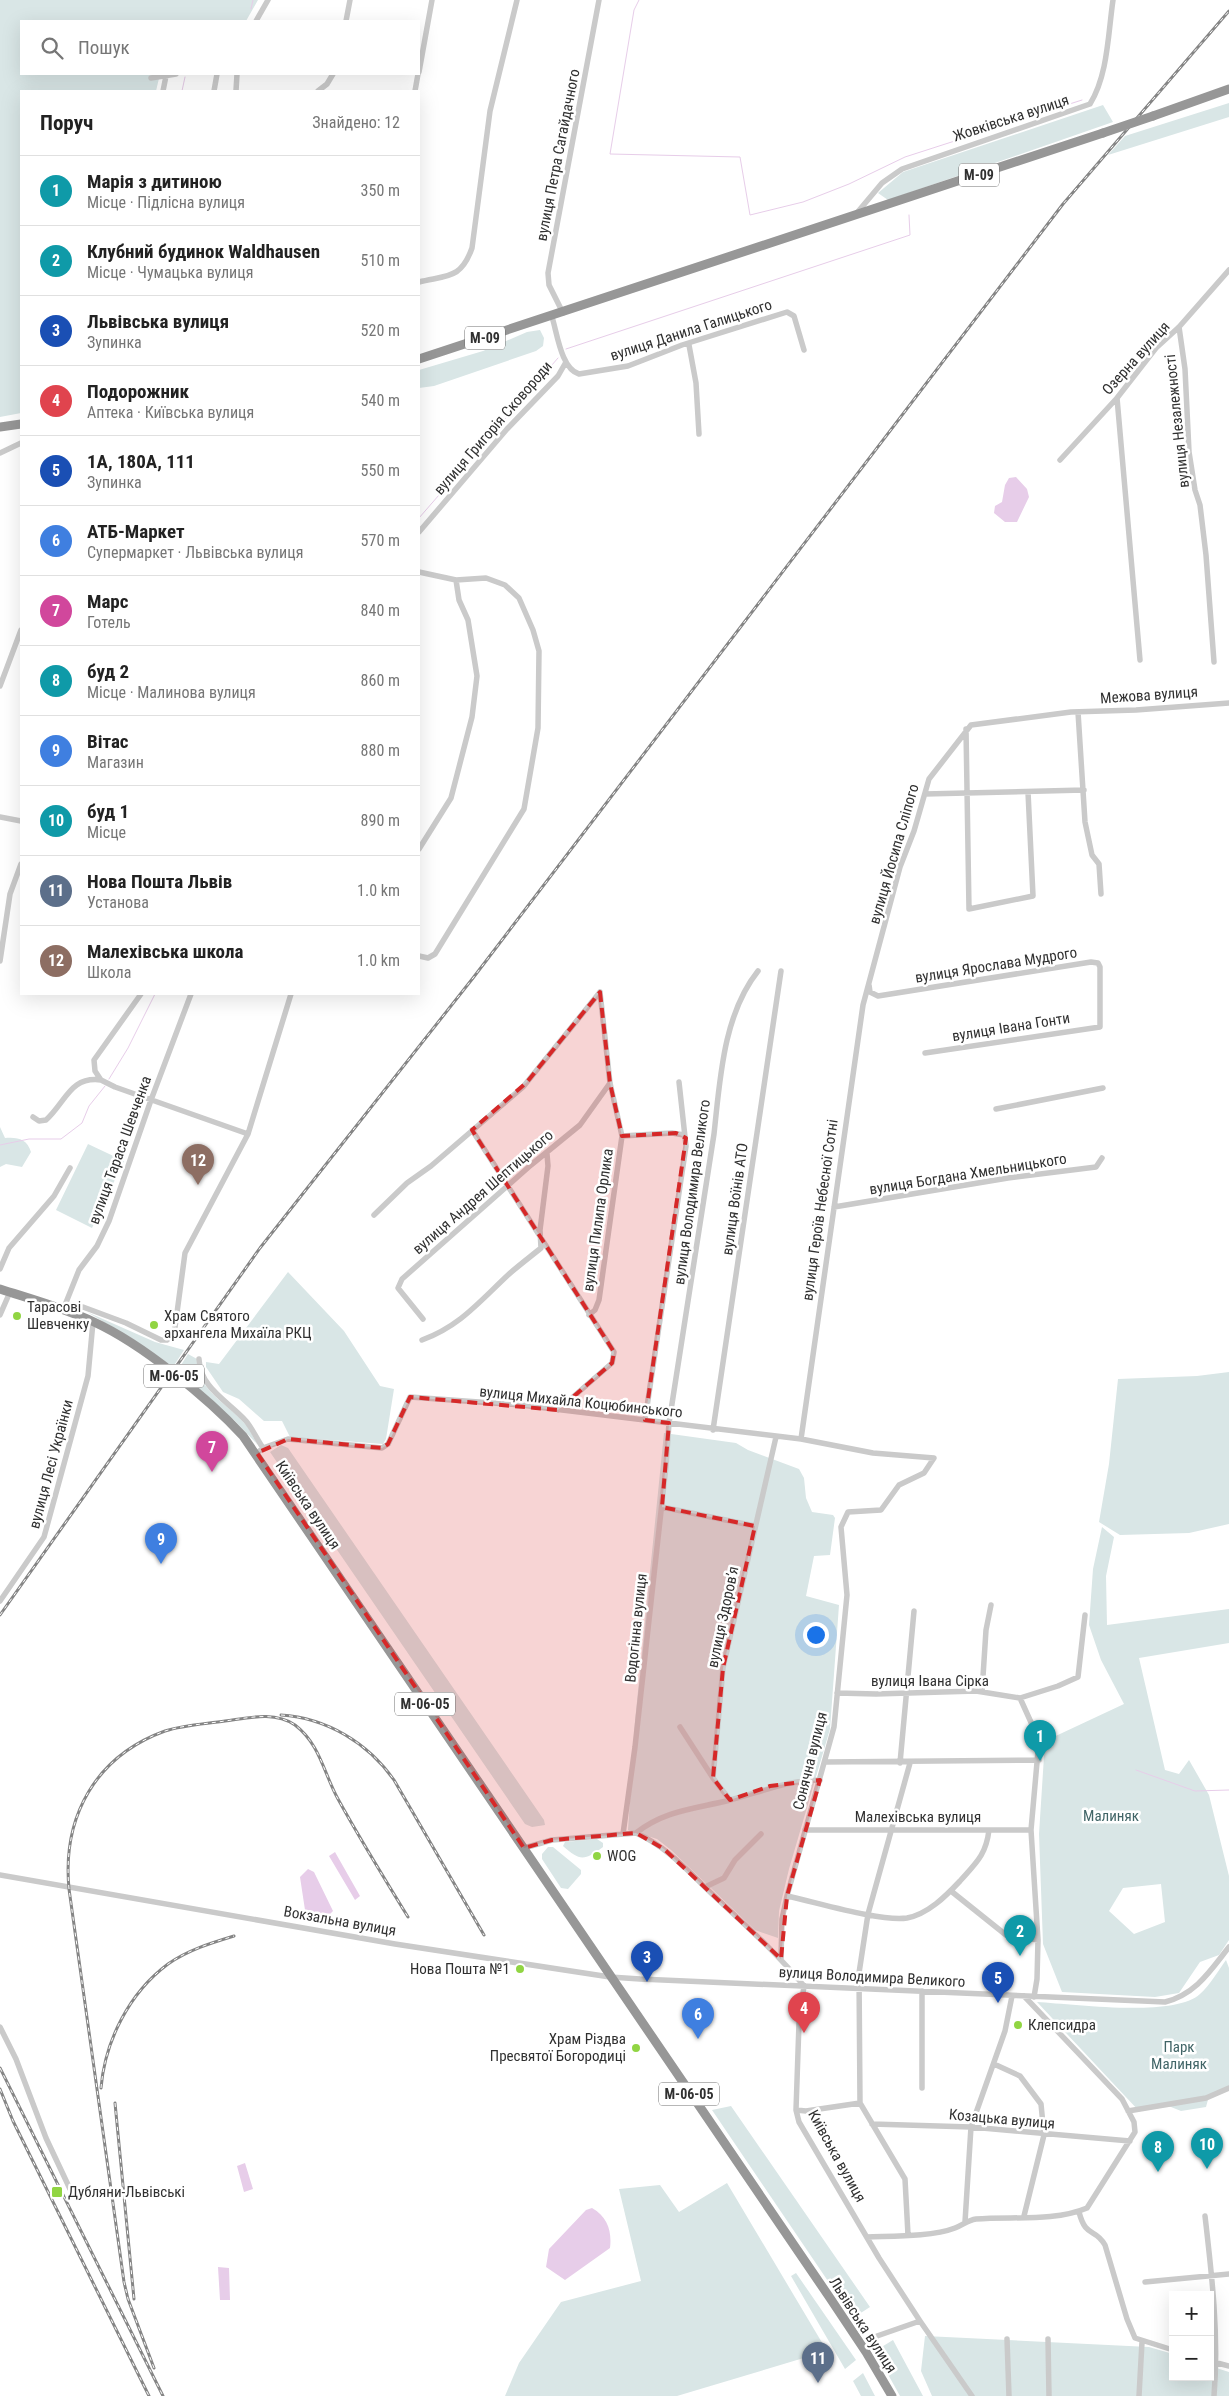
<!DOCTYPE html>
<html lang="uk">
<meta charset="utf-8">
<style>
:root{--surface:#fff;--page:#f6f6f6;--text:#222;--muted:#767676;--line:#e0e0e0;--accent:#547331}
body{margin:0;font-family:"Roboto Condensed",sans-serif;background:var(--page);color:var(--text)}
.controls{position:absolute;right:15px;bottom:15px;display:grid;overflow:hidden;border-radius:0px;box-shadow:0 5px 20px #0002}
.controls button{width:45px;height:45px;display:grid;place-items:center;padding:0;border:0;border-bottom:1px solid var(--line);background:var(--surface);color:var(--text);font:25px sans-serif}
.you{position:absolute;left:815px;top:1634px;width:18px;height:18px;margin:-12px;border:4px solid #fff;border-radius:50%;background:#1a73e8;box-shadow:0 0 0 8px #1a73e833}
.badge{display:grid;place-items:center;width:32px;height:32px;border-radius:50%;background:var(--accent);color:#fff;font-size:16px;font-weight:700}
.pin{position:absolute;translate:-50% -41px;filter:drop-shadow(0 1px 2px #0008)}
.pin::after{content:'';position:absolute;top:26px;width:18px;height:15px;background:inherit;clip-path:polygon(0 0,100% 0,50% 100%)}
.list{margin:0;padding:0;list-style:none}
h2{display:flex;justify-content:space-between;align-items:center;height:65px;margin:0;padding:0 20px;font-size:21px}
h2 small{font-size:16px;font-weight:400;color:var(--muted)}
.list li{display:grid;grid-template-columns:32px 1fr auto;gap:15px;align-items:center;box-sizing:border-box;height:70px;padding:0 20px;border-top:1px solid var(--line)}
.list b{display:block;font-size:19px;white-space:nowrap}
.list p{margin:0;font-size:16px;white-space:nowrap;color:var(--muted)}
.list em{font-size:16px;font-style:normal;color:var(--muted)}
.icon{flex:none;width:28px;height:28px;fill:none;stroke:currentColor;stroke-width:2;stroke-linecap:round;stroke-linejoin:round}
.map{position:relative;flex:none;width:1229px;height:2396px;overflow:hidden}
.search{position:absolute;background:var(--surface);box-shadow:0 5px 20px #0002;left:20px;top:20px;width:400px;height:55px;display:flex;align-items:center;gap:12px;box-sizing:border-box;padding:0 18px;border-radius:0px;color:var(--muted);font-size:19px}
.panel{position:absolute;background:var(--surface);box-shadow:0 5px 20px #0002;left:20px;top:90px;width:400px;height:905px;border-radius:0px}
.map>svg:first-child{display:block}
.green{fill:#d9e6e6;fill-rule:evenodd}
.water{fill:#e7cde9}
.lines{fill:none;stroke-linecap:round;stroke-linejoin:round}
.stream{stroke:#e7cde9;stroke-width:1}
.minor{stroke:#cacaca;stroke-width:5.5}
.highway{stroke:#979797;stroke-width:9}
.rail-casing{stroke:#858585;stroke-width:3}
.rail{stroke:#fff;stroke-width:1;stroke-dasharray:4;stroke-linecap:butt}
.highway-bridge{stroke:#979797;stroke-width:9}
.marked{fill:#d62828;fill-opacity:0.2;stroke:#d62828;stroke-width:4;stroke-dasharray:10 6;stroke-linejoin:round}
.poi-dot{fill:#91d543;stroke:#fff;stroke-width:2}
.labels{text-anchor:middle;stroke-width:5;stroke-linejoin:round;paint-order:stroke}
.shield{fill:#fff;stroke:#6e6e6e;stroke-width:1}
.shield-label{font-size:14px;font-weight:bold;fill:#303030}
.street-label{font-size:15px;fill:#303030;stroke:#fff}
.poi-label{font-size:15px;fill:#303030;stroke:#fff;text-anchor:start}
.park-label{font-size:15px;fill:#416567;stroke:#fff}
</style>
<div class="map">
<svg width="1229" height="2396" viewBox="0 0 1229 2396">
<rect width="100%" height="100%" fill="#fff"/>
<!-- green -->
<path class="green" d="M0,0H258L246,21H21V74H160L156,91H21V413L0,417Z
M1229,103V117L1108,155L1125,136Z
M1103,105L1113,122L888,200L878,193L903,172Z
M540,330L544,338L543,346L536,351L434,386L419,388V370L483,351L527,332Z
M0,1127L5,1138C18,1137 27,1139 31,1152L22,1167L6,1164L0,1167Z
M88,1144L124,1161L92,1228L56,1210Z
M288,1272L344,1331L380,1386L394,1389L386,1439L383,1444L290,1437L282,1421H264L239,1399L223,1392L206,1367V1362L219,1364Z
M87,1312L155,1342L184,1350L173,1367L133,1339Z
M188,1354L197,1359C194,1388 230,1405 246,1425C251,1431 254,1439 258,1445L234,1420L176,1373Z
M1229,1372V1524L1189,1533L1120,1535L1099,1522L1109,1464L1118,1379L1197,1376Z
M664,1433L736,1443L748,1450L799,1469L804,1478L806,1498L812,1512L833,1515L835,1518L830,1555L814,1556L806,1596L839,1605L830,1729L789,1869L779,1911L778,1938L755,1930L671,1850L657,1839L628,1830L635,1721Z
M281,1445L288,1448L544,1820L545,1825L532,1827L525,1824L270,1452Z
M1102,1527L1114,1537L1106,1576L1107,1625L1229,1609V1643L1139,1658L1165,1770L1179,1774L1189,1760L1209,1795L1229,1876V1940L1219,1955L1200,1962L1179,1993L1155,1997L1062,1992L1043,1944L1039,1834L1045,1741L1124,1704L1101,1660L1089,1625L1093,1569ZM1161,1884L1165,1922L1134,1934L1109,1911L1123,1888Z
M597,1839L603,1843V1847C584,1861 580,1861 563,1846L565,1842Z
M548,1847H553L581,1870V1874L568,1889L561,1888L542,1859V1854Z
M1226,1960L1229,1968V2087L1209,2096L1206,2107L1181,2111L1166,2105L1139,2111L1037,2002C1074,2004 1174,2018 1200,1994C1210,1985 1218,1971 1226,1960Z
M731,2106L870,2307L853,2318L712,2110Z
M727,2183L827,2351L677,2396H505L519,2363L561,2302L641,2281L619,2189L660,2185L679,2212Z
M796,2273L856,2360L845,2369L791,2276Z
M925,2336L1149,2347L1173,2354V2377H1210V2366L1229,2372V2396H932L921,2371Z
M893,2340L923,2396H900L875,2351Z
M863,2373L875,2396H861L853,2381Z"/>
<!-- water -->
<path class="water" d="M1016,477L1027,489L1029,497L1017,522H1005L994,513L995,506L1002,502L1005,485L1009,478Z
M335,1852L360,1896L355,1900L329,1856Z
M308,1869L314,1872L333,1911L327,1917L305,1910L300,1877Z
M245,2163L253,2189L244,2192L237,2166Z
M592,2208C608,2217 612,2232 610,2248L565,2280L546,2267L549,2249L586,2210Z
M218,2267L229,2268L230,2300H220Z"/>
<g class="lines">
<!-- stream -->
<path class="stream" d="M639,0L634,10L610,154L740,157L750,215L803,202L849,184L905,157L1082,100
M251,9L253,0
M182,91L185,77
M566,349L910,235L909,215
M419,518L558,358
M109,1079L128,1048L155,994
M0,1145L29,1139H61L82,1123L89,1106L105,1086
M1136,1770L1195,1791L1229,1790"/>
<!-- minor -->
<path class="minor" d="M256,21L268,0
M346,21L350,0
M419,72L432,0
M151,78L176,74
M163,91L166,76
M214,91L217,74
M236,91L237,74
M318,91L327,84L333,74
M415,91L418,74
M856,214L882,183L902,169L1090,104C1108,75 1108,34 1113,0
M419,282C448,275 461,279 472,248L490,111L517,0
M563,313L549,285L548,273L599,0
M552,317C557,332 561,369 579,374L628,366L682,345L787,312L794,316L804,350
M1179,327L1185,369L1189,452L1195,490L1200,505L1206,555L1214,662
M689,345L696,383L699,434
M1117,398L1140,660
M0,453L21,443
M1060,460L1117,398L1156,348L1179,327L1229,270
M419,532L507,429L558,376L566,362
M419,572L456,580L486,578L505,585L519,598L533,630L539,651L538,728L524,809L435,954L428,958L419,956
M0,686L21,630
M1078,712L1085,822L1092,855L1099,864L1101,894
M966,729L969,909L1033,896L1028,792
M925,794L1084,790
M0,817L21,821
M419,849L451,798L472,717L477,676L468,620L459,600L456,580
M0,961L10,894L21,864
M869,985L870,992L878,996L1091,962L1098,963L1100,967V1027L925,1053
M141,994L94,1060L95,1071L101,1080L115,1087L248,1134
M996,1109L1103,1088
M33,1117L39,1121L46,1120C66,1102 70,1076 101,1080
M472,1130L614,1352L612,1363L558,1410
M622,1136L672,1133L684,1135
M834,1207L1008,1178L1096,1167L1102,1158
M374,1215L407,1183L431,1166L523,1087L600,992
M0,1269L9,1248L54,1196L70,1168
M65,1309L83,1307L126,1323L161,1340H167L174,1335L185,1253L248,1134L291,994
M63,1310L79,1270L97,1246L109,1221L151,1100L191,994
M0,1315L10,1292
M589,1315L595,1310L599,1300L622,1136L610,1083L600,992
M423,1319L398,1288L402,1279L531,1165L580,1125L610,1083
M422,1340C460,1326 479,1302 508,1275C518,1266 530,1257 541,1248L540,1230L548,1166L547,1154
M199,1359C200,1388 228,1401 246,1421C252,1428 257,1439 263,1448
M645,1420L686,1146L679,1082
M713,1430L781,971
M801,1439L863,1005L900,867L914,831L929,779L971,725L1071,712L1136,710L1229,703
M257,1453L263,1448L288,1439L382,1448L388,1444L410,1397L521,1405L801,1439L873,1453L934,1458L924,1473L899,1485L881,1510L848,1512L841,1527L847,1595L834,1727L787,1896L782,1919L781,1959
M662,1507L755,1526
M0,1601L44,1537L88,1376L93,1322
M982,1692L986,1630L991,1605
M837,1693L876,1694L976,1691L1020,1698L1058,1686L1078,1677L1085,1615
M1020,1698L1039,1740L1031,1830L1038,1940L1037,1979L1034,1997
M680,1727L713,1778
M825,1762L1039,1760
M900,1763L914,1611
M730,1800L713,1778L723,1668L776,1437
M805,1830H1031
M636,1833C665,1810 695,1809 730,1800C761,1792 788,1780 820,1780
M623,1834L635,1747L666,1466L669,1423L714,1134C720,1080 723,1015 758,971
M524,1848L552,1840L636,1833C666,1846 688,1871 711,1893C743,1923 776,1952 804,1986L799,2023L796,2110L799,2122L879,2258L920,2321L877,2336L866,2352
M0,1875L395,1944L610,1977L640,1979L1165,2002C1196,1994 1210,1971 1229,1947
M705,1887L724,1878L735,1860L761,1834
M951,1891L1006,1935L1038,1940
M787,1896C816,1902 881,1922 907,1918C928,1914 946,1896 960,1881C976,1863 986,1855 989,1830
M922,1991V2088
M0,2027L16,2059L46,2138L70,2189
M994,2064L1020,2076L1041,2104L1044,2135L1024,2216
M796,2110L806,2111L860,2103
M1128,2111L1206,2098L1229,2088
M872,2124L971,2127L1130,2141
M1079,2212C1086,2239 1095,2227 1105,2245L1127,2319L1135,2338L1173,2350
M1205,2216C1212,2276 1219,2336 1214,2396
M965,2222L971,2127L1005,2031L1012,1996
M908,2235L905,2179L860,2103L859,1973L868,1914L910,1763
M867,2237C892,2236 932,2237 955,2228C963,2225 968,2220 976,2219C1011,2216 1054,2222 1087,2208L1135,2132L1134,2122L1122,2099L1024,1996
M1145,2282L1229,2274
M920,2321L972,2396
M1007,2339L1009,2396
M1048,2339L1049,2396
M1210,2361L1229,2366
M1139,2396L1142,2342"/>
<!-- highway -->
<path class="highway" d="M1153,116L1229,89
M419,359L1103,133
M0,427L21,424
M0,1289C31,1299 64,1308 94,1322C142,1344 208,1398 243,1436L830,2298L866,2352L892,2396"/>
<defs>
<path id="rail" d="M0,1615L260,1248L473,978L1063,204L1229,11
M281,1715C327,1718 368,1743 394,1780L484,1935
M0,2068L163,2396
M101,2088C105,2041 129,1993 168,1964C188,1950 211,1943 234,1936
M0,2089L13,2121L149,2396
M115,2103L134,2299
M154,2368L128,2299L124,2282L69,1889C62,1816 96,1756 165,1731C184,1725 205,1724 225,1721C248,1718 274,1711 295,1725C320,1744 324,1774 338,1799C360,1839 384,1878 408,1917"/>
</defs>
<!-- rail casing -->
<use href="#rail" class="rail-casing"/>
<!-- rail -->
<use href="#rail" class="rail"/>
<!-- highway-bridge -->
<path class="highway-bridge" d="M1103,133L1153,116"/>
</g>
<!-- marked area -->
<path class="marked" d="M600,992L610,1083L622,1136L676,1133L686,1138L645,1420L669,1423L662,1507L755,1526L723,1668L713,1778L730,1800L770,1786L820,1780L787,1896L781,1959L664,1849L636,1833L552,1840L524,1848L257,1453L288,1439L382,1448L388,1444L410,1397L558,1410L612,1363L614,1352L472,1130L527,1082Z"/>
<!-- markers -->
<g class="poi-dot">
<circle cx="17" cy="1316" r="5"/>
<circle cx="154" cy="1325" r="5"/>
<circle cx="597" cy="1856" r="5"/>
<circle cx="520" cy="1969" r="5"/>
<circle cx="1018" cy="2025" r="5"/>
<circle cx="636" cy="2048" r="5"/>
<rect x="51" y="2186" width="12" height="12" rx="2.5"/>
</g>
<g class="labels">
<!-- shield labels -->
<g class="shield">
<rect x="959" y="163.5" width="40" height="23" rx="4"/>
<rect x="465" y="326.5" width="40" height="23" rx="4"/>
<rect x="144" y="1364.5" width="60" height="23" rx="4"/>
<rect x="395" y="1692.5" width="60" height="23" rx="4"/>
<rect x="659" y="2082.5" width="60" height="23" rx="4"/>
</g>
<g class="shield-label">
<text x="979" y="180">М-09</text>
<text x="485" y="343">М-09</text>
<text x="174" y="1381">М-06-05</text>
<text x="425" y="1709">М-06-05</text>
<text x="689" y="2099">М-06-05</text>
</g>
<!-- street labels -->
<g class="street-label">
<text transform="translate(1011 118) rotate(-18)" y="5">Жовківська вулиця</text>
<text transform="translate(558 155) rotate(-79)" y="5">вулиця Петра Сагайдачного</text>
<text transform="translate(691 330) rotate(-18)" y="5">вулиця Данила Галицького</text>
<text transform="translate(1136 358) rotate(-48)" y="5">Озерна вулиця</text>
<text transform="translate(1177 421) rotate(-96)" y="5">вулиця Незалежності</text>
<text transform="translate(493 428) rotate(-49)" y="5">вулиця Григорія Сковороди</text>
<text transform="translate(1149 695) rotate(-4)" y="5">Межова вулиця</text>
<text transform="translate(894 854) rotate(-74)" y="5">вулиця Йосипа Сліпого</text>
<text transform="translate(996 965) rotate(-9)" y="5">вулиця Ярослава Мудрого</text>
<text transform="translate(1011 1027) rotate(-9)" y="5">вулиця Івана Гонти</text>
<text transform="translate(120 1150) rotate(-70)" y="5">вулиця Тараса Шевченка</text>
<text transform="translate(968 1174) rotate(-9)" y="5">вулиця Богдана Хмельницького</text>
<text transform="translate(483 1192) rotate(-41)" y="5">вулиця Андрея Шептицького</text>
<text transform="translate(692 1192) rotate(-82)" y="5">вулиця Володимира Великого</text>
<text transform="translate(735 1199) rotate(-82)" y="5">вулиця Воїнів АТО</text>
<text transform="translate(820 1210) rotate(-82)" y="5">вулиця Героїв Небесної Сотні</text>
<text transform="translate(598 1220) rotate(-82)" y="5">вулиця Пилипа Орлика</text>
<text transform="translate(581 1402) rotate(6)" y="5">вулиця Михайла Коцюбинського</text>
<text transform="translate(51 1464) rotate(-75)" y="5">вулиця Лесі Українки</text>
<text transform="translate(308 1505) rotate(56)" y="5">Київська вулиця</text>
<text transform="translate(723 1617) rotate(-78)" y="5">вулиця Здоровʼя</text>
<text transform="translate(636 1628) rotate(-84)" y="5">Водогінна вулиця</text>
<text x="930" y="1686">вулиця Івана Сірка</text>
<text transform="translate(810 1761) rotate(-76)" y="5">Сонячна вулиця</text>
<text x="918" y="1822">Малехівська вулиця</text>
<text transform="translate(340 1921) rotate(10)" y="5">Вокзальна вулиця</text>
<text transform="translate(872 1977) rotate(3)" y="5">вулиця Володимира Великого</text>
<text transform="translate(1002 2119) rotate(5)" y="5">Козацька вулиця</text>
<text transform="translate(837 2156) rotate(61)" y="5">Київська вулиця</text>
<text transform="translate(863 2325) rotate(57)" y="5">Львівська вулиця</text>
</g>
<!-- poi labels -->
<g class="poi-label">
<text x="27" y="1312">Тарасові<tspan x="27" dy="17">Шевченку</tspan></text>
<text x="164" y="1321">Храм Святого<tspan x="164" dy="17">архангела Михаїла РКЦ</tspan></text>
<text x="607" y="1861">WOG</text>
<text x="510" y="1974" text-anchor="end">Нова Пошта №1</text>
<text x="1028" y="2030">Клепсидра</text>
<text x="626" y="2044" text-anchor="end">Храм Різдва<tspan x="626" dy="17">Пресвятої Богородиці</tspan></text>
<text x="68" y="2197">Дубляни-Львівські</text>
</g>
<!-- park labels -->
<g class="park-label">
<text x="1111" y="1821">Малиняк</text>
<text x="1179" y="2052">Парк<tspan x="1179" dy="17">Малиняк</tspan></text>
</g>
</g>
</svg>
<div class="controls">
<button>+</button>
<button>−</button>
</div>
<div class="you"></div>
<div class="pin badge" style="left:1040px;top:1761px;background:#0f9aa8">1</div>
<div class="pin badge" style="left:1020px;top:1956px;background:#0f9aa8">2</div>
<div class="pin badge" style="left:647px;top:1982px;background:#1a4fb4">3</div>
<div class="pin badge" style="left:804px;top:2033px;background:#e0444e">4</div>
<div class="pin badge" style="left:998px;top:2003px;background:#1a4fb4">5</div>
<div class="pin badge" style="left:698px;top:2039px;background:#3f7fe0">6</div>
<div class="pin badge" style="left:212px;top:1472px;background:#d1479c">7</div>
<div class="pin badge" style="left:1158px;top:2172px;background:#0f9aa8">8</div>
<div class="pin badge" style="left:161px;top:1564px;background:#3f7fe0">9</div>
<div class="pin badge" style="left:1207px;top:2169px;background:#0f9aa8">10</div>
<div class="pin badge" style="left:818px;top:2383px;background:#5c6f8a">11</div>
<div class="pin badge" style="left:198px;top:1185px;background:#8d6e63">12</div>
<div class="search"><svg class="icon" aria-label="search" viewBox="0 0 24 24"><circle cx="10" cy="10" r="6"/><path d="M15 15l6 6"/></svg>Пошук</div>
<section class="panel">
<h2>Поруч<small>Знайдено: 12</small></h2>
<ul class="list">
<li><span class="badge" style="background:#0f9aa8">1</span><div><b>Марія з дитиною</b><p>Місце · Підлісна вулиця</p></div><em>350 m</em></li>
<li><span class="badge" style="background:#0f9aa8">2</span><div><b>Клубний будинок Waldhausen</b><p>Місце · Чумацька вулиця</p></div><em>510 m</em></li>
<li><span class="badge" style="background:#1a4fb4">3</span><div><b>Львівська вулиця</b><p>Зупинка</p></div><em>520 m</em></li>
<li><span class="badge" style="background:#e0444e">4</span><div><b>Подорожник</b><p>Аптека · Київська вулиця</p></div><em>540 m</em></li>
<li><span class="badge" style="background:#1a4fb4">5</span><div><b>1А, 180А, 111</b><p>Зупинка</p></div><em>550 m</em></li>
<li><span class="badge" style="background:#3f7fe0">6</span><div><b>АТБ-Маркет</b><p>Супермаркет · Львівська вулиця</p></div><em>570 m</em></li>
<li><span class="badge" style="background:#d1479c">7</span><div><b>Марс</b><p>Готель</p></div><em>840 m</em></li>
<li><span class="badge" style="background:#0f9aa8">8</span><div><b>буд 2</b><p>Місце · Малинова вулиця</p></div><em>860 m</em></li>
<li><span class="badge" style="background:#3f7fe0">9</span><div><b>Вітас</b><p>Магазин</p></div><em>880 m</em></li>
<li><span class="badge" style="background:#0f9aa8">10</span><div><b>буд 1</b><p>Місце</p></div><em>890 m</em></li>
<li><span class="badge" style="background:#5c6f8a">11</span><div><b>Нова Пошта Львів</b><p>Установа</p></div><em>1.0 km</em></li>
<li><span class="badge" style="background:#8d6e63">12</span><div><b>Малехівська школа</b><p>Школа</p></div><em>1.0 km</em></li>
</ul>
</section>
</div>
